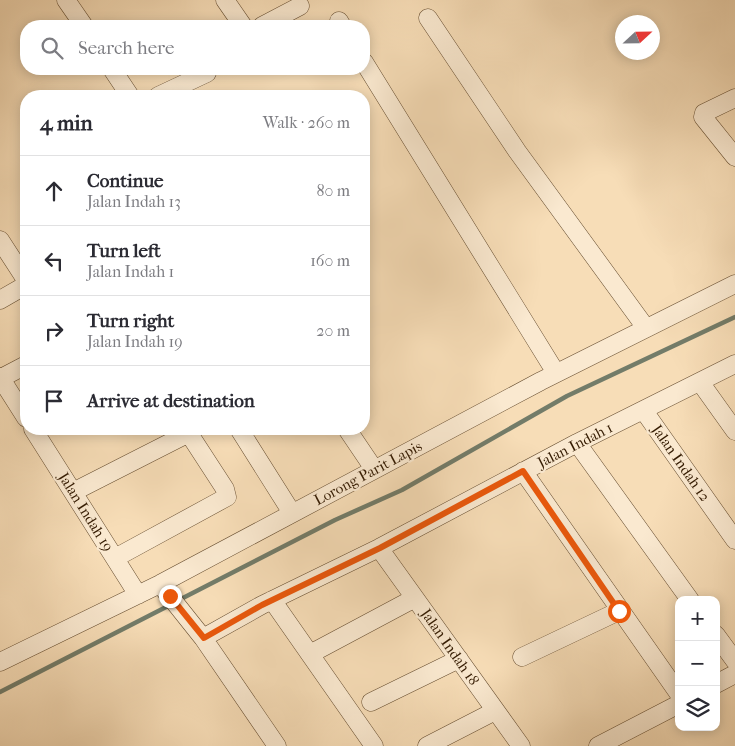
<!DOCTYPE html>
<meta charset="utf-8">
<style>
:root{--surface:#fff;--page:#f7f7f7;--text:#2b2b33;--muted:#7c7c81;--line:#e1e1e2}
body{margin:0;font-family:"IM FELL French Canon",serif;background:var(--page);color:var(--text)}
.controls{position:absolute;right:15px;bottom:15px;display:grid;overflow:hidden;border-radius:10px;box-shadow:0 2px 12px #0003}
.controls button{width:45px;height:45px;display:grid;place-items:center;padding:0;border:0;border-bottom:1px solid var(--line);background:var(--surface);color:var(--text);font:25px sans-serif}
.compass{position:absolute;left:615px;top:15px;width:45px;height:45px;border-radius:50%;background:var(--surface);box-shadow:0 2px 12px #0003;rotate:68deg}
.stop{position:absolute;width:15px;height:15px;margin:-11px;border:4px solid #ea580c;border-radius:50%;background:#fff}
.stop.end{background:#ea580c;border-color:#fff;box-shadow:0 1px 5px #0008}
.list{margin:0;padding:0;list-style:none}
h2{display:flex;justify-content:space-between;align-items:center;height:65px;margin:0;padding:0 20px;font-size:21px}
h2 small{font-size:16px;font-weight:400;color:var(--muted)}
.list li{display:grid;grid-template-columns:32px 1fr auto;gap:15px;align-items:center;box-sizing:border-box;height:70px;padding:0 20px;border-top:1px solid var(--line)}
.list b{display:block;font-size:19px;white-space:nowrap}
.list p{margin:0;font-size:16px;white-space:nowrap;color:var(--muted)}
.list em{font-size:16px;font-style:normal;color:var(--muted)}
.icon{flex:none;width:28px;height:28px;fill:none;stroke:currentColor;stroke-width:2;stroke-linecap:round;stroke-linejoin:round}
.map{position:relative;flex:none;width:735px;height:746px;overflow:hidden}
.search{position:absolute;background:var(--surface);box-shadow:0 2px 12px #0003;left:20px;top:20px;width:350px;height:55px;display:flex;align-items:center;gap:12px;box-sizing:border-box;padding:0 18px;border-radius:20px;color:var(--muted);font-size:19px}
.panel{position:absolute;background:var(--surface);box-shadow:0 2px 12px #0003;left:20px;top:90px;width:350px;height:345px;border-radius:20px}
.map>svg:first-child{display:block}
.lines{fill:none;stroke-linecap:round;stroke-linejoin:round}
.stream{stroke:#737c69;stroke-width:4.5}
.minor-casing{stroke:#654c2f;stroke-width:19}
.minor{stroke:#fae9d0;stroke-width:18}
.route{stroke:#ea580c;stroke-width:6}
.labels{text-anchor:middle;stroke-width:4.5;stroke-linejoin:round;paint-order:stroke}
.street-label{font-size:15px;fill:#341b02;stroke:#fae9d0}
</style>
<div class="map">
<svg width="735" height="746" viewBox="0 0 735 746">
<rect width="100%" height="100%" fill="#f7ddb7"/>
<filter id="stains"><feTurbulence type="fractalNoise" baseFrequency=".004" numOctaves="4"/><feColorMatrix values="0 0 0 0 .2 0 0 0 0 .09 0 0 0 0 .02 0 0 0 .5 -.17"/></filter>
<radialGradient id="worn" r=".72"><stop offset=".6" stop-color="#630" stop-opacity="0"/><stop offset="1" stop-color="#630" stop-opacity=".3"/></radialGradient>
<g class="lines">
<!-- stream -->
<path class="stream" d="M179,600L335,520L402,490L567,396L735,317
M0,692L170,605"/>
<defs>
<path id="minor" d="M66,0L84,26
M225,0L243,26
M428,18L517,151L646,328
M339,21L342,26
M262,26L300,6
M364,62L556,373
M112,69L130,96
M158,96L207,73
M735,98L704,113L703,117L735,157
M0,240L26,280
M0,300L26,285
M0,377L26,418
M1,378L26,365
M700,382L735,431
M644,411L735,540
M33,429L138,595
M239,429L292,513
M347,429L374,469
M577,443L690,600
M523,471L679,694
M73,492L189,433
M379,548L521,746
M115,558L227,497L225,489L186,429
M160,584L203,638L277,746
M272,600L374,746
M716,635L735,661
M203,638L262,605L379,548L577,443L735,364
M310,654L415,598
M522,657L619,611
M0,662L160,584L541,381L735,284
M716,684L735,674
M371,702L459,659
M427,746L495,711
M598,746L679,704"/>
</defs>
<!-- minor casing -->
<use href="#minor" class="minor-casing"/>
<!-- minor -->
<use href="#minor" class="minor"/>
</g>
<g class="lines">
<!-- route -->
<path class="route" d="M170,596L204,638L262,605L380,548L523,471L619,611"/>
</g>
<g class="labels">
<!-- street labels -->
<g class="street-label">
<text transform="translate(575 445) rotate(-27)" y="5">Jalan Indah 1</text>
<text transform="translate(681 463) rotate(55)" y="5">Jalan Indah 12</text>
<text transform="translate(368 473) rotate(-28)" y="5">Lorong Parit Lapis</text>
<text transform="translate(86 512) rotate(58)" y="5">Jalan Indah 19</text>
<text transform="translate(450 647) rotate(55)" y="5">Jalan Indah 18</text>
</g>
</g>
<rect width="100%" height="100%" filter="url(#stains)"/>
<rect width="100%" height="100%" fill="url(#worn)"/>
</svg>
<div class="controls">
<button>+</button>
<button>−</button>
<button><svg class="icon" aria-label="layers" viewBox="0 0 24 24"><path d="M12 4l9 5-9 5-9-5zM3 14l9 5 9-5"/></svg></button>
</div>
<svg class="compass" viewBox="-18 -18 36 36"><path d="M0-13l5 13h-10z" fill="#e53935"/><path d="M0 13l5-13h-10z" fill="#7c7c81"/></svg>
<div class="stop" style="left:619px;top:611px"></div>
<div class="stop end" style="left:170px;top:596px"></div>
<div class="search"><svg class="icon" aria-label="search" viewBox="0 0 24 24"><circle cx="10" cy="10" r="6"/><path d="M15 15l6 6"/></svg>Search here</div>
<section class="panel">
<h2>4 min<small>Walk · 260 m</small></h2>
<ul class="list">
<li><svg class="icon" aria-label="ahead" viewBox="0 0 24 24"><path d="M12 20V5M6 11l6-6 6 6"/></svg><div><b>Continue</b><p>Jalan Indah 13</p></div><em>80 m</em></li>
<li><svg class="icon" aria-label="left" viewBox="0 0 24 24"><path d="M17 20v-9H6M10 6l-5 5 5 5"/></svg><div><b>Turn left</b><p>Jalan Indah 1</p></div><em>160 m</em></li>
<li><svg class="icon" aria-label="right" viewBox="0 0 24 24"><path d="M7 20v-9h11M14 6l5 5-5 5"/></svg><div><b>Turn right</b><p>Jalan Indah 19</p></div><em>20 m</em></li>
<li><svg class="icon" aria-label="arrive" viewBox="0 0 24 24"><path d="M6 21V4h12l-3 4 3 4H6"/></svg><div><b>Arrive at destination</b></div></li>
</ul>
</section>
</div>
